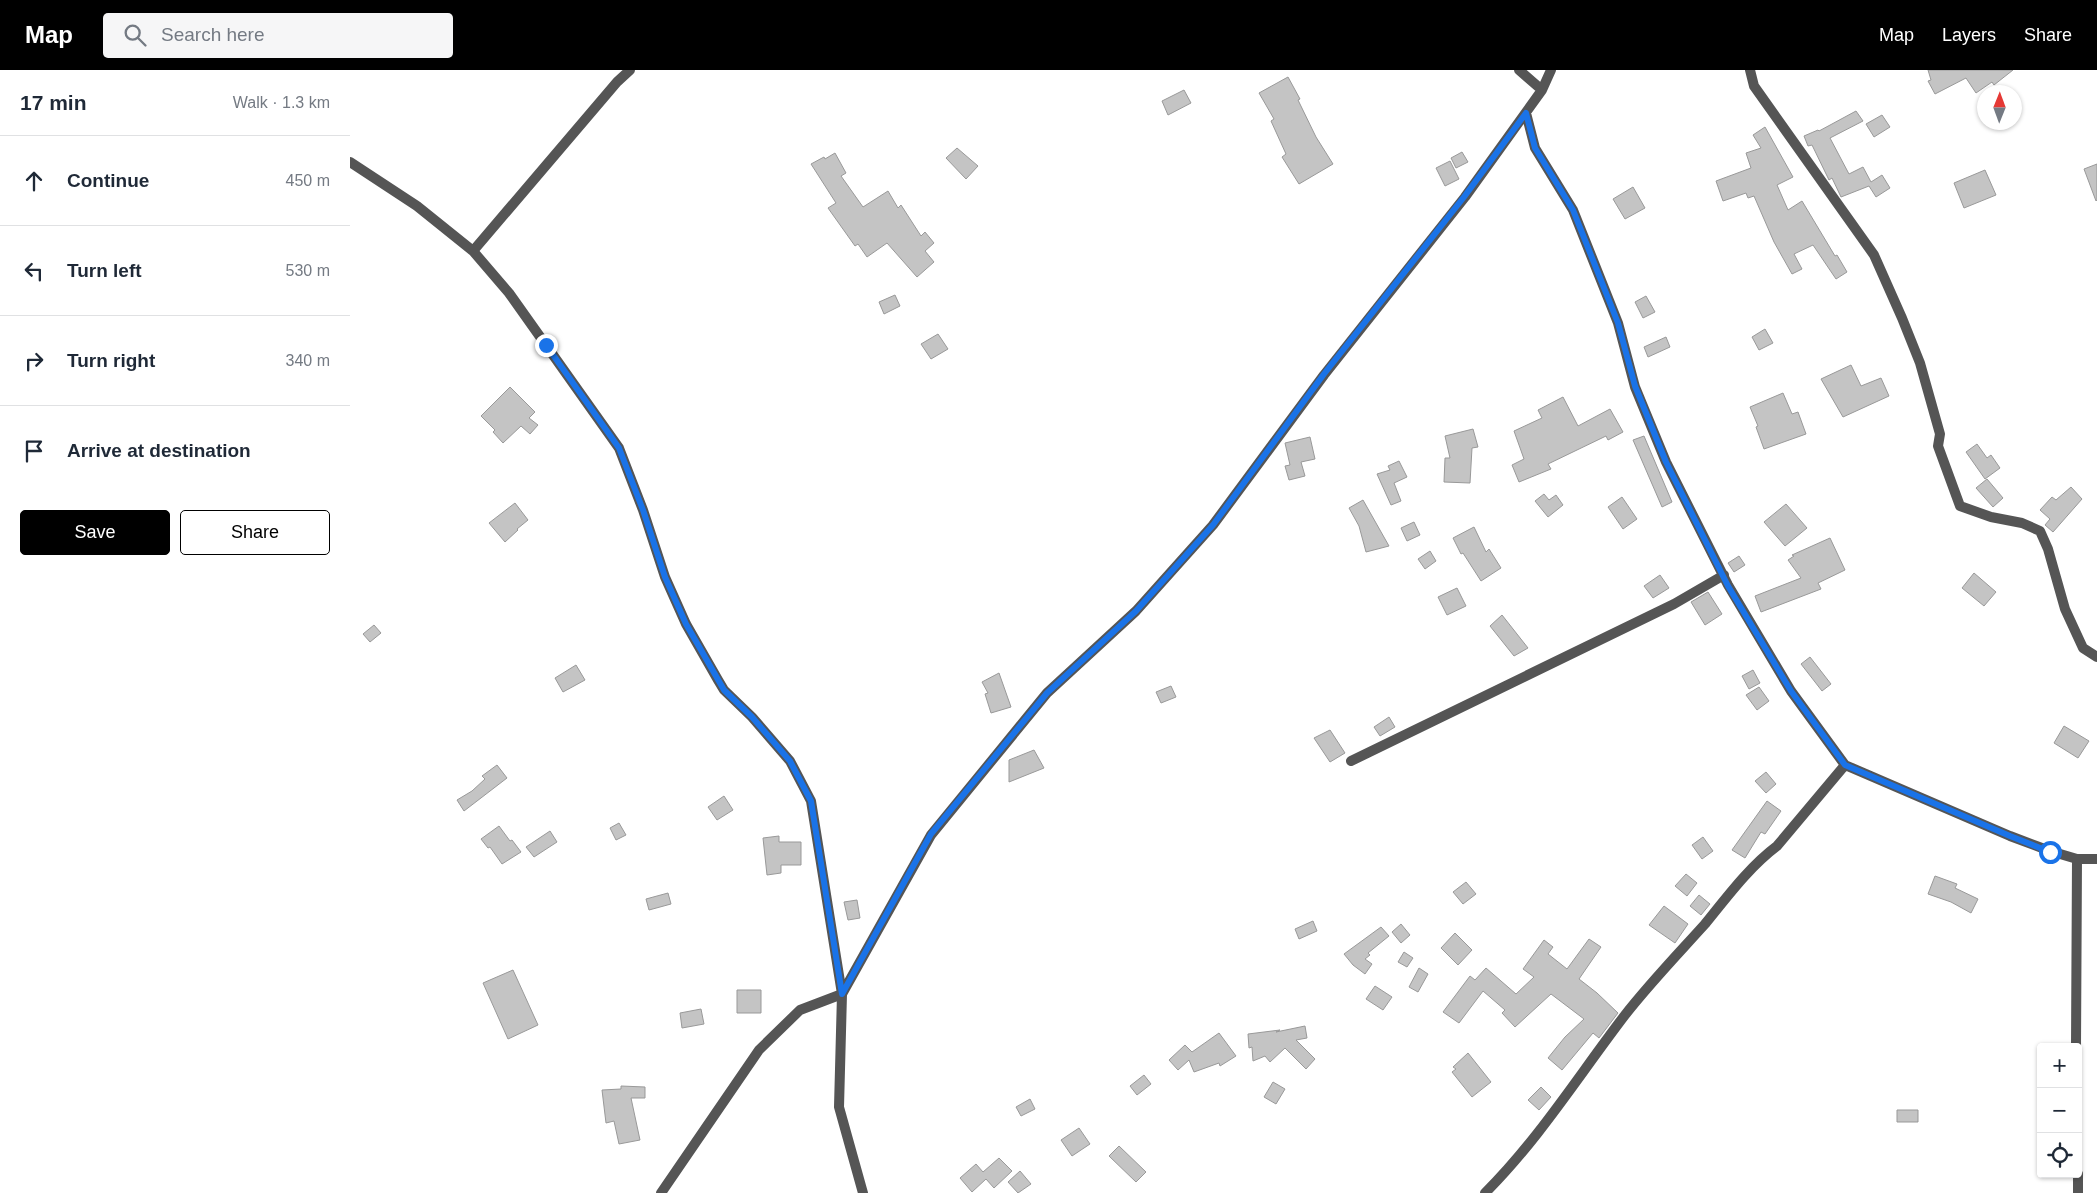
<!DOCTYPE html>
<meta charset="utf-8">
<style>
:root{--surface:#fff;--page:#f6f6f7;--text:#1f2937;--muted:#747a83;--line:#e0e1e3;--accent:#000}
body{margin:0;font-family:Helvetica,sans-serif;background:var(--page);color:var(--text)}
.controls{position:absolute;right:15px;bottom:15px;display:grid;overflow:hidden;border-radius:5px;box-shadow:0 1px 4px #0004}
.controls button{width:45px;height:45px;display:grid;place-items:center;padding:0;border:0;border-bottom:1px solid var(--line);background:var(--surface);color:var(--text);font:25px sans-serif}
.compass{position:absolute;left:1627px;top:15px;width:45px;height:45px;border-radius:50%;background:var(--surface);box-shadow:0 1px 4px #0004;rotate:1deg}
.stop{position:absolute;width:15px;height:15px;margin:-11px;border:4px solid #1a73e8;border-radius:50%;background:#fff}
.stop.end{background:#1a73e8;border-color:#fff;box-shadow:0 1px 5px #0008}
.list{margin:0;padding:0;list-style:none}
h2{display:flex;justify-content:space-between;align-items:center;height:65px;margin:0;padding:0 20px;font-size:21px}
h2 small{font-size:16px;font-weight:400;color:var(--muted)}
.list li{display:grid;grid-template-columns:32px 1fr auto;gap:15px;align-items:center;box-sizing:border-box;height:90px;padding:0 20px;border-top:1px solid var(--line)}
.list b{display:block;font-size:19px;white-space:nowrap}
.list em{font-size:16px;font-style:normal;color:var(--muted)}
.actions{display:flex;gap:10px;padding:15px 20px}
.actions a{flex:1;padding:11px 0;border:1px solid var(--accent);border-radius:5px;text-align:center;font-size:18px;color:var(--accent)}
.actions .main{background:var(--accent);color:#fff}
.icon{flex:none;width:28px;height:28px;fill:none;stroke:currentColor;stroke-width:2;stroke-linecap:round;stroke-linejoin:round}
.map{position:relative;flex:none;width:1747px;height:1123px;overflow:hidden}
header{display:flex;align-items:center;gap:30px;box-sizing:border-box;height:70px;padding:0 25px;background:var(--accent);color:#fff}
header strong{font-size:24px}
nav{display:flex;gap:28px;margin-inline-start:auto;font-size:18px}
.search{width:350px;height:45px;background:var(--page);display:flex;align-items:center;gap:12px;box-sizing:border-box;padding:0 18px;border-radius:5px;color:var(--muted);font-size:19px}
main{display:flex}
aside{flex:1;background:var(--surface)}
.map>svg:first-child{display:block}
.building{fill:#c4c4c4;stroke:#999}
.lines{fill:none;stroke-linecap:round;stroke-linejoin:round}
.street{stroke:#555;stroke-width:10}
.route{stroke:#1a73e8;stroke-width:6}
</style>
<header>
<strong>Map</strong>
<div class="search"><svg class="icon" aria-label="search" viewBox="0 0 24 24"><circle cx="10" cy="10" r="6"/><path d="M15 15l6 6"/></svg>Search here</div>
<nav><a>Map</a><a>Layers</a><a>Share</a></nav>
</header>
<main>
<aside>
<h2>17 min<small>Walk · 1.3 km</small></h2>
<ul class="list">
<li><svg class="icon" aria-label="ahead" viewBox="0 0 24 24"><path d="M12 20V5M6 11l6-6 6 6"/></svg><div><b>Continue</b></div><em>450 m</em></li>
<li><svg class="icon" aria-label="left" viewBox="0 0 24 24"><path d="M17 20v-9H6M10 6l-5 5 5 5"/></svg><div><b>Turn left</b></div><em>530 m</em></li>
<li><svg class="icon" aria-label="right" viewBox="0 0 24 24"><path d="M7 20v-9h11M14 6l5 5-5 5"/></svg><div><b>Turn right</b></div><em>340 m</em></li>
<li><svg class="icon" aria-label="arrive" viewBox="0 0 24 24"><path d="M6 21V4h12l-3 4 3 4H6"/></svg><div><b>Arrive at destination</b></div></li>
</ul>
<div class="actions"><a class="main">Save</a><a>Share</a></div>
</aside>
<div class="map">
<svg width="1747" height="1123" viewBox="0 0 1747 1123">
<rect width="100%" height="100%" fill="#fff"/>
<!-- building -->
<path class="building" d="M1578,0H1663L1644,15L1642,12L1626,23L1616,8L1585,24L1578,11L1581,10Z
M938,7L950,29L948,30L966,67L983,94L949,114L932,87L936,84L921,51L924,49L909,23Z
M834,20L841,33L818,45L812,31Z
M1506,41L1513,51L1480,68L1499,104L1513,97L1521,112L1532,105L1540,118L1526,127L1519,116L1491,127L1482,108L1479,110L1462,75L1458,76L1454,66L1468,60L1469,61Z
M1532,45L1540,57L1524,67L1516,54Z
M1415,57L1443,107L1427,115L1438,140L1452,131L1485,186L1487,185L1497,202L1486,209L1463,175L1444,184L1452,199L1442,204L1424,172L1404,126L1398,128L1396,123L1373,131L1366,111L1401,98L1396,83L1411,78L1403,65Z
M607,78L628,96L616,109L596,88Z
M1112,82L1118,92L1106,98L1101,88Z
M485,83L496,103L491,106L513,137L538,121L548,138L551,135L571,166L575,162L584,173L575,181L584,192L567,207L537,173L517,187L508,174L505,176L478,138L486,133L461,94L474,87L475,89Z
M1100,91L1109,109L1095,116L1086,98Z
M1747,94V130L1746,131L1734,99Z
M1635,100L1646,125L1614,138L1604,113Z
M1283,117L1295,138L1275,149L1263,129Z
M545,225L550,236L534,244L529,232Z
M1296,226L1305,242L1293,248L1285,232Z
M1415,259L1423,273L1409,280L1402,267Z
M588,264L598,279L581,289L571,274Z
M1316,267L1320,277L1298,287L1294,277Z
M1501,295L1511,316L1531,308L1539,326L1493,347L1471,309Z
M160,317L185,342L179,348L188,355L180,364L171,356L153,373L143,362L145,360L131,346Z
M1433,323L1442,344L1448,342L1456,364L1414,379L1406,357L1408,356L1400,337Z
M1213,327L1228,356L1260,339L1273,362L1258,370L1256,366L1198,394L1201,399L1169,412L1162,395L1174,389L1164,361L1192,348L1188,340Z
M1123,359L1128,377L1122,378L1120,413L1094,412L1095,388H1100L1095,366Z
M1294,366L1322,432L1312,437L1283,370Z
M960,367L965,389L951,392L955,406L939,410L935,396L940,395L935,373Z
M1627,374L1637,388L1641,385L1650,398L1635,409L1616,382Z
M1049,391L1057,407L1044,413L1051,431L1041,435L1027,404L1040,400L1038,396Z
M1637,409L1653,428L1643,437L1626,418Z
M1721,417L1732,429L1703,462L1695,455L1700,449L1690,440L1702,427L1706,430Z
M1194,424L1199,430L1206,425L1213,435L1198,447L1185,431Z
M1272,427L1287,449L1273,459L1258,437Z
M1013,430L1039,476L1016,482L1009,456L999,438Z
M165,433L178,450L167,459L168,460L155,472L139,453Z
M1436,434L1457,458L1435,476L1414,452Z
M1064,452L1070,465L1057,471L1051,458Z
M1124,457L1136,482L1139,479L1151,498L1131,511L1113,483L1111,484L1103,468Z
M1480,468L1495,500L1468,513L1471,519L1411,542L1405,526L1451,508L1438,490L1444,486L1442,485Z
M1080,481L1086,491L1075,499L1068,489Z
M1389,486L1395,495L1384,502L1378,493Z
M1624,503L1646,522L1634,536L1612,518Z
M1310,505L1319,518L1303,528L1294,516Z
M1107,518L1116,536L1097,545L1088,527Z
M1358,522L1372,544L1355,555L1341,532Z
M1152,545L1178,578L1164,586L1140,556Z
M24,555L31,563L20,572L13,564Z
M1460,587L1481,614L1472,621L1451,594Z
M226,595L235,610L213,622L205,608Z
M1403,600L1410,613L1399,619L1392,606Z
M649,603L661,637L641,643L635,624L638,623L632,612Z
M821,616L826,627L811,633L806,622Z
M1409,617L1419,631L1407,640L1396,625Z
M1039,647L1045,657L1030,666L1024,657Z
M1714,656L1739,671L1728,688L1704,673Z
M980,660L995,683L980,692L964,668Z
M684,680L694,698L659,712V690Z
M147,695L157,708L114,741L107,730L122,721L135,709L132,706Z
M1416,702L1426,714L1416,723L1405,711Z
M374,726L383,740L367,750L358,737Z
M1417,731L1431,741L1415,764L1411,762L1395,788L1382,780Z
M269,753L276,765L266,770L260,758Z
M149,756L160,771L162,770L171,782L152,794L140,777L138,778L131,769Z
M200,761L207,772L184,787L176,777Z
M429,766V772H451V795H431V803L417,805L413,768Z
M1353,767L1363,781L1352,789L1342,775Z
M1336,804L1347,813L1337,826L1325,816Z
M1585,806L1607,814L1605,818L1628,829L1621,843L1601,832L1578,824Z
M1116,812L1126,824L1113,834L1103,822Z
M318,823L321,834L299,840L296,829Z
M1349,825L1360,834L1351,845L1340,836Z
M507,830L510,848L498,850L494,832Z
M1314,836L1338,854L1325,873L1299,855Z
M963,851L967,861L949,869L945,859Z
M1051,854L1060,865L1051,873L1042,862Z
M1031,857L1039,866L1018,883L1020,885L1015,889L1022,894L1015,904L1003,895L994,884Z
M1105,863L1122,880L1108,895L1091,878Z
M1239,869L1251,877L1229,909L1247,923L1268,943L1249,968L1243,963L1212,1000L1198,988L1215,967L1234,949L1201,924L1165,957L1152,943L1155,940L1133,921L1109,953L1093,942L1120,906L1125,910L1136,898L1166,924L1184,907L1173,899L1194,870L1203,877L1198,884L1217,899Z
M1054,882L1063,888L1057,897L1048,892Z
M1069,898L1078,904L1068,922L1059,917Z
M163,900L188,955L158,969L133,913Z
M1025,916L1042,927L1033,940L1016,929Z
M387,920H411V943H387Z
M351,939L354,954L332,958L330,943Z
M955,956L957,968L946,970L965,989L956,999L935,978L920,992L915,986L903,991L902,977L899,978L898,964L930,960L926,962Z
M869,963L886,986L870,996L869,993L844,1002L839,990L828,1000L819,990L835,975L842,982Z
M1118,983L1141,1012L1122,1027L1102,1002L1106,999L1103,997Z
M794,1005L801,1014L787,1025L780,1016Z
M923,1012L935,1019L926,1034L914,1027Z
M271,1016L295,1017V1028H281L290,1070L269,1074L264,1051L256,1053L252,1020L271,1019Z
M1191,1017L1201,1027L1189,1040L1178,1030Z
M680,1029L685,1039L671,1046L666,1037Z
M1547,1040H1568V1052H1547Z
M729,1058L740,1074L722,1086L711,1070Z
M769,1076L796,1102L786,1112L759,1086Z
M649,1088L662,1101L644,1118L636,1109L622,1122L610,1108L626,1094L633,1102Z
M670,1101L681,1114L668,1123L658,1112Z"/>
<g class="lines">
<!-- street -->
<path class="street" d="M1169,0L1192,20
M1400,0L1404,16L1524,185L1552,248L1570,293L1590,364L1588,376L1610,436L1641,447L1672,453L1690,461L1698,479L1715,539L1733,578L1747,587
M1176,43L1185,78L1223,140L1268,253L1285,317L1316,392L1378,515L1441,621L1495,695L1660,766L1700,781L1727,789H1747
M0,92L67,136L123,181L159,223L269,378L293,440L315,507L336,554L368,610L374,620L402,647L440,691L461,731L492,924L489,1037L513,1123
M123,181L267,12L280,0
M1001,691L1324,534L1374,505
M1726,977L1727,789
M1728,1104V1123
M311,1123L409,980L450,940L492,924L581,765L697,623L786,541L863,455L974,305L1115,127L1192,20L1201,0
M1135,1123C1189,1069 1229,1005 1275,945C1300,913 1328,884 1355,854C1377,827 1399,797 1427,776L1495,695"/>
</g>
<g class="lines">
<!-- route -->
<path class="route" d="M196,275L269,378L293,440L315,507L336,554L374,620L402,647L440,691L461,731L492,924L581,764L697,623L786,541L863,455L974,304L1114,127L1176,43L1185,78L1223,140L1268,253L1285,316L1316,392L1378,516L1441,621L1495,695L1660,766L1700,782"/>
</g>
</svg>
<div class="controls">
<button>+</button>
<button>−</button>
<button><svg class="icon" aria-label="locate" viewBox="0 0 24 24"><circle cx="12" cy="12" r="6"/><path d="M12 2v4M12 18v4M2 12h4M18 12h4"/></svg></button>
</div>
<svg class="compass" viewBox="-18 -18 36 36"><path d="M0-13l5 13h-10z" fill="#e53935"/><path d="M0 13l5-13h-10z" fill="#747a83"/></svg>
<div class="stop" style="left:1700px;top:782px"></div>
<div class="stop end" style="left:196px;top:275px"></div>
</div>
</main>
